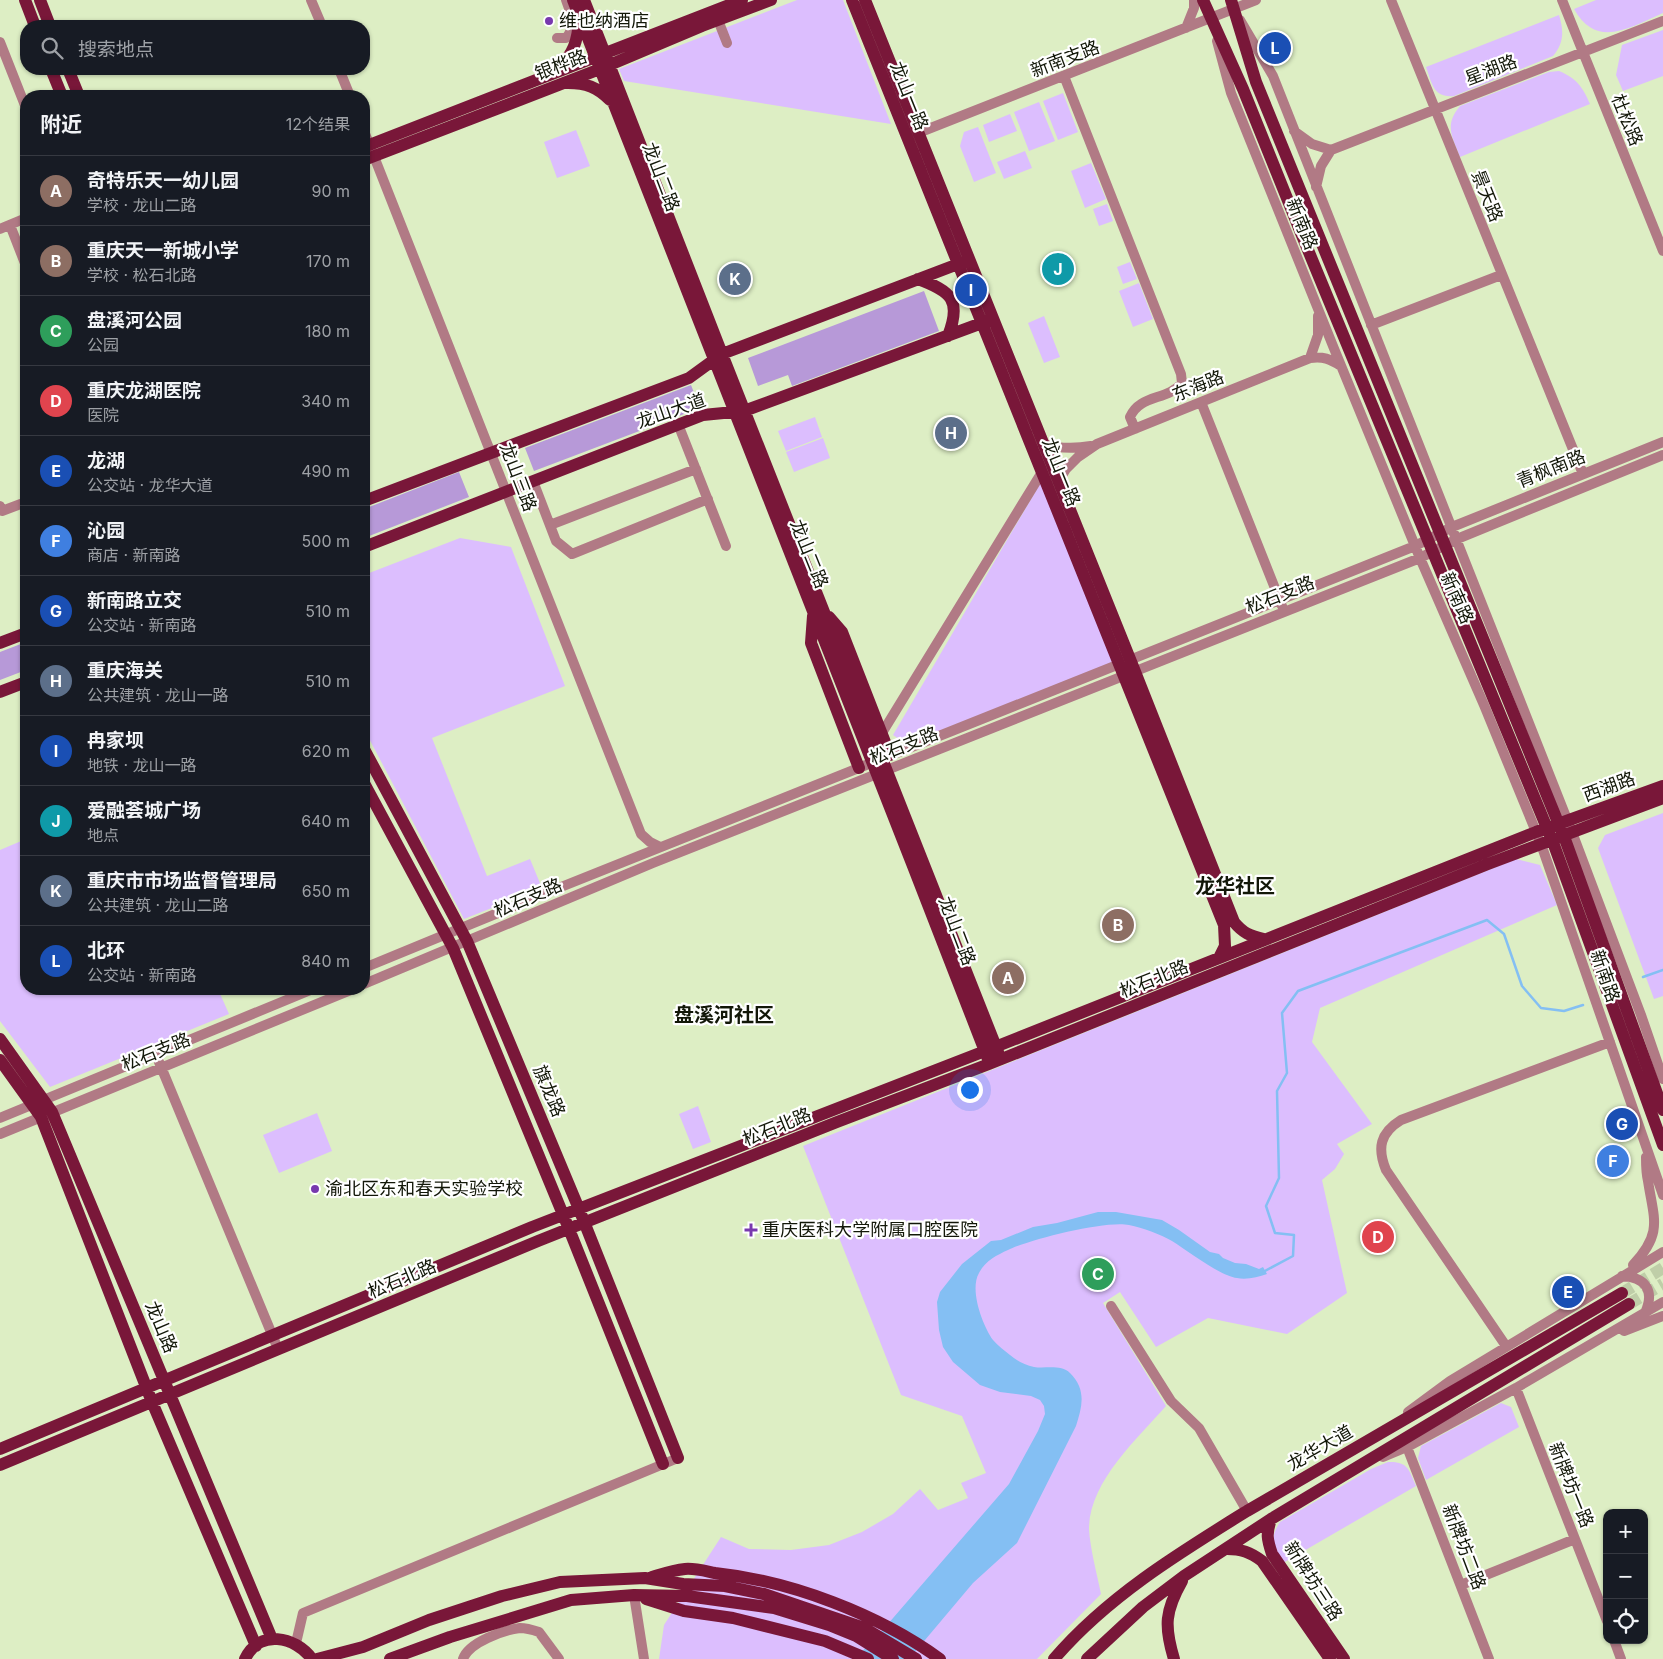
<!DOCTYPE html>
<html lang="zh">
<meta charset="utf-8">
<style>
:root{--surface:#171b24;--page:#242831;--text:#f1f3f6;--muted:#9ea1a6;--line:#363941;--accent:#7c3aed}
body{margin:0;font-family:Inter,"Noto Sans SC",sans-serif;background:var(--page);color:var(--text)}
.controls{position:absolute;right:15px;bottom:15px;display:grid;overflow:hidden;border-radius:10px;box-shadow:0 1px 4px #0004}
.controls button{width:45px;height:45px;display:grid;place-items:center;padding:0;border:0;border-bottom:1px solid var(--line);background:var(--surface);color:var(--text);font:25px sans-serif}
.you{position:absolute;left:969px;top:1089px;width:18px;height:18px;margin:-12px;border:4px solid #fff;border-radius:50%;background:#1a73e8;box-shadow:0 0 0 8px #1a73e833}
.badge{display:grid;place-items:center;width:32px;height:32px;border-radius:50%;background:var(--accent);color:#fff;font-size:16px;font-weight:700}
.pin{position:absolute;translate:-50% -50%;border:2px solid #fff;box-shadow:0 1px 5px #0006}
.list{margin:0;padding:0;list-style:none}
h2{display:flex;justify-content:space-between;align-items:center;height:65px;margin:0;padding:0 20px;font-size:21px}
h2 small{font-size:16px;font-weight:400;color:var(--muted)}
.list li{display:grid;grid-template-columns:32px 1fr auto;gap:15px;align-items:center;box-sizing:border-box;height:70px;padding:0 20px;border-top:1px solid var(--line)}
.list b{display:block;font-size:19px;white-space:nowrap}
.list p{margin:0;font-size:16px;white-space:nowrap;color:var(--muted)}
.list em{font-size:16px;font-style:normal;color:var(--muted)}
.icon{flex:none;width:28px;height:28px;fill:none;stroke:currentColor;stroke-width:2;stroke-linecap:round;stroke-linejoin:round}
.map{position:relative;flex:none;width:1663px;height:1659px;overflow:hidden}
.search{position:absolute;background:var(--surface);box-shadow:0 1px 4px #0004;left:20px;top:20px;width:350px;height:55px;display:flex;align-items:center;gap:12px;box-sizing:border-box;padding:0 18px;border-radius:20px;color:var(--muted);font-size:19px}
.panel{position:absolute;background:var(--surface);box-shadow:0 1px 4px #0004;left:20px;top:90px;width:350px;height:905px;border-radius:20px}
.map>svg:first-child{display:block}
.green{fill:#dcbefe}
.forest{fill:#b799d8}
.water{fill:#84bff3}
.lines{fill:none;stroke-linecap:round;stroke-linejoin:round}
.stream{stroke:#84bff3;stroke-width:2.5}
.major-tunnel{stroke:#bfcea8;stroke-width:12;stroke-dasharray:12 6;stroke-linecap:butt}
.minor{stroke:#b17a85;stroke-width:10}
.major{stroke:#791739;stroke-width:12}
.poi-dot{fill:#7839ae;stroke:#fff;stroke-width:2}
.labels{text-anchor:middle;stroke-width:4.5;stroke-linejoin:round;paint-order:stroke}
.poi-label{font-size:18px;fill:#121708;stroke:#fff;text-anchor:start}
.street-label{font-size:18px;fill:#121708;stroke:#fff}
.quarter-label{font-size:20px;font-weight:bold;fill:#121708;stroke:#fff}
</style>
<div class="map">
<svg width="1663" height="1659" viewBox="0 0 1663 1659">
<rect width="100%" height="100%" fill="#ddeec4"/>
<!-- green -->
<path class="green" d="M797,0H843L891,124L624,81L619,69Z
M1596,0H1663V13C1630,27 1597,50 1574,9Z
M1559,15C1564,31 1564,43 1553,56L1454,96C1433,98 1432,83 1426,67Z
M1663,30V76L1623,91L1616,75L1622,45Z
M1559,71C1576,78 1583,87 1590,104L1460,157C1452,136 1444,125 1460,106L1549,72Z
M1063,93L1078,132L1058,140L1043,101Z
M1039,102L1055,141L1029,151L1014,112Z
M1010,114L1017,131L989,142L983,125Z
M978,127L996,173L974,182L960,146L964,132Z
M576,130L590,166L557,178L544,142Z
M1025,151L1032,168L1004,179L997,162Z
M1091,163L1106,199L1085,208L1071,171Z
M1107,204L1113,221L1099,226L1093,209Z
M1130,262L1137,279L1123,284L1117,267Z
M1139,283L1153,319L1133,327L1119,291Z
M1044,316L1060,357L1044,363L1028,323Z
M815,417L822,437L786,451L778,431Z
M823,438L830,458L794,472L786,452Z
M1041,482L1113,662L906,744L893,735Z
M460,538L511,547L565,686L432,738L487,876L530,859L542,888L464,919L364,729V575Z
M1663,813V996L1654,999L1598,848L1605,835Z
M26,839V989H218L229,1014L50,1087L0,1021V850Z
M1516,859L1540,865L1557,905L1320,1008L1312,1042L1372,1124L1337,1144L1344,1154L1335,1169L1322,1180L1347,1293L1287,1334L1208,1318L1156,1347L1120,1292L1103,1303L1166,1406C1137,1439 1089,1482 1089,1529C1090,1548 1097,1574 1101,1594L1037,1659H659L664,1625L721,1537L749,1549L791,1550L829,1545L862,1532L893,1514L920,1489L938,1510L968,1498L961,1483L986,1473L962,1416L901,1395L803,1146Z
M698,1106L711,1142L693,1149L679,1114Z
M317,1113L332,1151L279,1173L263,1135Z
M1501,1403L1511,1407L1519,1427L1426,1480L1418,1458L1421,1446Z
M1388,1462C1408,1461 1409,1470 1416,1486L1283,1563C1275,1546 1268,1540 1280,1522L1371,1469Z"/>
<!-- forest -->
<path class="forest" d="M924,291L939,331L792,386L788,375L758,386L748,358Z
M691,385L700,408L534,471L525,448Z
M459,472L469,497L364,538V509Z
M26,642V670L0,680V652Z"/>
<!-- water -->
<path class="water" d="M1098,1212H1116L1162,1220L1179,1230L1210,1252L1219,1254L1223,1258L1235,1263L1246,1264L1259,1269L1263,1267L1267,1274C1258,1277 1247,1280 1237,1278C1220,1276 1188,1251 1172,1241C1160,1234 1143,1228 1129,1225C1107,1220 1030,1239 1008,1250C997,1255 985,1261 979,1273C969,1290 983,1326 993,1340C998,1346 1005,1351 1010,1355C1017,1361 1025,1365 1034,1367C1045,1369 1061,1364 1070,1373C1087,1390 1082,1407 1076,1426L1017,1543L973,1583L909,1659H855L887,1625L1009,1484L1038,1431L1045,1414L1044,1406L1040,1400L1031,1396L1000,1392L980,1385L953,1362L943,1347L939,1330L937,1302L940,1292L962,1264L991,1241L1001,1240L1033,1227L1057,1223Z"/>
<g class="lines">
<!-- stream -->
<path class="stream" d="M1643,977L1663,970
M1263,1272L1293,1256L1294,1235L1275,1233L1266,1206L1279,1178L1277,1091L1287,1073L1282,1013L1298,991L1487,920L1504,934L1522,986L1541,1008L1564,1011L1583,1005"/>
<!-- major-tunnel -->
<path class="major-tunnel" d="M1622,1293L1663,1268
M1629,1304L1663,1284"/>
<!-- minor -->
<path class="minor" d="M311,0L322,26
M1391,0L1583,474
M1562,0L1663,251
M718,20L727,43
M1240,20L1273,76L1572,832L1641,1015L1663,1079
M1186,28L1194,8V0
M557,38H566C578,24 571,15 566,0
M1217,41L1231,93L1335,351L1420,558L1484,705L1541,844L1663,1195
M0,42L26,108
M339,69L350,96
M1064,76L1181,374L1182,383C1167,401 1140,394 1130,417L1135,429
M364,131L641,834L650,842L660,847
M1294,131L1312,144L1331,150
M913,135L1256,0
M1331,150L1663,21
M1316,187L1321,166L1331,150
M10,225L26,266
M0,229L26,218
M1371,325L1501,275
M1310,358L1318,335V316
M1201,402L1282,606
M678,424L726,546
M1043,444C1060,449 1074,449 1091,446
M533,481L556,541L572,554L708,499
M1058,482L1066,469L1078,457L1097,444L1310,358C1323,356 1330,359 1341,366
M0,506L2,511L26,502
M550,525L696,469
M882,733L1042,472
M884,758L1415,546L1452,527L1663,442
M364,968L561,887L866,765
M364,984L653,863L1420,558L1457,539L1663,455
M159,1062L278,1349
M0,1118L313,989
M0,1134L353,989
M1633,1265C1663,1233 1654,1220 1648,1181C1646,1173 1646,1165 1646,1157
M1622,1276C1646,1277 1655,1291 1645,1313
M1111,1306L1171,1401L1199,1428L1247,1511
M1624,1331L1663,1316
M1506,1346L1386,1170C1377,1148 1380,1133 1401,1120L1610,1042
M1516,1388L1607,1621
M1408,1412L1450,1381L1663,1252
M1407,1447L1489,1659
M1383,1457L1407,1447L1516,1388L1663,1302
M1461,1585L1575,1539
M634,1595L644,1659
M1614,1640L1621,1659
M296,1643L303,1613L678,1458
M463,1659C469,1642 504,1630 520,1628C526,1628 533,1630 539,1632L559,1659"/>
<!-- major -->
<path class="major" d="M25,0L35,26
M40,0L50,26
M573,0L913,866L988,1059
M584,0L722,354L998,1052
M852,0L1224,925L1225,946L1219,958
M865,0L1130,659L1234,922C1243,933 1250,936 1264,939
M1203,0L1243,89L1301,233L1554,845L1663,1145
M1231,0L1256,82L1566,842L1663,1110
M51,69L62,96
M68,69L79,96
M558,71C573,53 578,42 579,19
M568,83C586,83 597,87 610,100
M364,147L742,0
M364,160L600,69L702,26L771,0
M918,279C951,291 962,300 948,336
M364,501L689,378L722,354L966,261
M364,547L703,415L744,411L990,320
M813,616L811,643L859,768
M829,617L842,632L890,755
M0,643L26,633
M0,692L26,682
M364,749L467,941L579,1209L678,1458
M364,783L453,948L569,1229L663,1464
M0,1039L52,1112L272,1639
M0,1060L41,1117L152,1402L256,1646
M0,1449L532,1227L985,1051L1536,832L1663,786
M0,1465L538,1241L837,1122L989,1064L1488,864L1663,798
M1271,1519C1266,1534 1267,1539 1272,1554L1344,1659
M1227,1549C1241,1549 1250,1552 1262,1561L1330,1659
M652,1577C662,1574 674,1570 685,1569C694,1568 705,1571 715,1573C791,1581 878,1614 940,1659
M646,1599L684,1611L733,1618L825,1641L868,1659
M245,1659C259,1629 295,1636 312,1659
M317,1659L363,1647L429,1620L502,1596L560,1582L645,1578L683,1584L725,1586L764,1594L864,1628L916,1659
M390,1659L450,1637L571,1600L634,1595L687,1596L774,1608L829,1625L856,1636L893,1659
M1054,1659C1107,1597 1179,1553 1247,1511L1622,1293
M1087,1659L1143,1607L1184,1576L1271,1519L1629,1304
M1174,1659C1164,1626 1165,1611 1182,1581"/>
</g>
<!-- markers -->
<g class="poi-dot">
<circle cx="549" cy="21" r="5"/>
<circle cx="315" cy="1189" r="5"/>
<path d="M748.5 1222.5h5v5h5v5h-5v5h-5v-5h-5v-5h5z"/>
</g>
<g class="labels">
<!-- poi labels -->
<g class="poi-label">
<text x="559" y="27">维也纳酒店</text>
<text x="325" y="1195">渝北区东和春天实验学校</text>
<text x="762" y="1236">重庆医科大学附属口腔医院</text>
</g>
<!-- street labels -->
<g class="street-label">
<text transform="translate(1065 59) rotate(-21)" y="6">新南支路</text>
<text transform="translate(561 65) rotate(-21)" y="6">银桦路</text>
<text transform="translate(1491 70) rotate(-21)" y="6">星湖路</text>
<text transform="translate(909 96) rotate(68)" y="6">龙山一路</text>
<text transform="translate(1627 120) rotate(68)" y="6">杜松路</text>
<text transform="translate(661 177) rotate(69)" y="6">龙山二路</text>
<text transform="translate(1487 196) rotate(68)" y="6">景天路</text>
<text transform="translate(1302 224) rotate(68)" y="6">新南路</text>
<text transform="translate(1198 386) rotate(-22)" y="6">东海路</text>
<text transform="translate(671 411) rotate(-19)" y="6">龙山大道</text>
<text transform="translate(1551 469) rotate(-22)" y="6">青枫南路</text>
<text transform="translate(1061 472) rotate(68)" y="6">龙山一路</text>
<text transform="translate(518 477) rotate(69)" y="6">龙山三路</text>
<text transform="translate(809 554) rotate(68)" y="6">龙山二路</text>
<text transform="translate(1280 595) rotate(-22)" y="6">松石支路</text>
<text transform="translate(1457 598) rotate(66)" y="6">新南路</text>
<text transform="translate(904 746) rotate(-22)" y="6">松石支路</text>
<text transform="translate(1609 787) rotate(-20)" y="6">西湖路</text>
<text transform="translate(528 898) rotate(-23)" y="6">松石支路</text>
<text transform="translate(957 931) rotate(69)" y="6">龙山二路</text>
<text transform="translate(1605 976) rotate(71)" y="6">新南路</text>
<text transform="translate(1154 979) rotate(-22)" y="6">松石北路</text>
<text transform="translate(156 1052) rotate(-22)" y="6">松石支路</text>
<text transform="translate(549 1091) rotate(67)" y="6">旗龙路</text>
<text transform="translate(777 1127) rotate(-22)" y="6">松石北路</text>
<text transform="translate(402 1279) rotate(-23)" y="6">松石北路</text>
<text transform="translate(161 1327) rotate(67)" y="6">龙山路</text>
<text transform="translate(1320 1448) rotate(-30)" y="6">龙华大道</text>
<text transform="translate(1571 1485) rotate(68)" y="6">新牌坊一路</text>
<text transform="translate(1464 1547) rotate(69)" y="6">新牌坊二路</text>
<text transform="translate(1313 1581) rotate(57)" y="6">新牌坊三路</text>
</g>
<!-- quarter labels -->
<g class="quarter-label">
<text x="1235" y="893">龙华社区</text>
<text x="724" y="1022">盘溪河社区</text>
</g>
</g>
</svg>
<div class="controls">
<button>+</button>
<button>−</button>
<button><svg class="icon" aria-label="locate" viewBox="0 0 24 24"><circle cx="12" cy="12" r="6"/><path d="M12 2v4M12 18v4M2 12h4M18 12h4"/></svg></button>
</div>
<div class="you"></div>
<div class="pin badge" style="left:1008px;top:978px;background:#8d6e63">A</div>
<div class="pin badge" style="left:1118px;top:925px;background:#8d6e63">B</div>
<div class="pin badge" style="left:1098px;top:1274px;background:#2e9e5b">C</div>
<div class="pin badge" style="left:1378px;top:1237px;background:#e0444e">D</div>
<div class="pin badge" style="left:1568px;top:1292px;background:#1a4fb4">E</div>
<div class="pin badge" style="left:1613px;top:1161px;background:#3f7fe0">F</div>
<div class="pin badge" style="left:1622px;top:1124px;background:#1a4fb4">G</div>
<div class="pin badge" style="left:951px;top:433px;background:#5c6f8a">H</div>
<div class="pin badge" style="left:971px;top:290px;background:#1a4fb4">I</div>
<div class="pin badge" style="left:1058px;top:269px;background:#0f9aa8">J</div>
<div class="pin badge" style="left:735px;top:279px;background:#5c6f8a">K</div>
<div class="pin badge" style="left:1275px;top:48px;background:#1a4fb4">L</div>
<div class="search"><svg class="icon" aria-label="search" viewBox="0 0 24 24"><circle cx="10" cy="10" r="6"/><path d="M15 15l6 6"/></svg>搜索地点</div>
<section class="panel">
<h2>附近<small>12个结果</small></h2>
<ul class="list">
<li><span class="badge" style="background:#8d6e63">A</span><div><b>奇特乐天一幼儿园</b><p>学校 · 龙山二路</p></div><em>90 m</em></li>
<li><span class="badge" style="background:#8d6e63">B</span><div><b>重庆天一新城小学</b><p>学校 · 松石北路</p></div><em>170 m</em></li>
<li><span class="badge" style="background:#2e9e5b">C</span><div><b>盘溪河公园</b><p>公园</p></div><em>180 m</em></li>
<li><span class="badge" style="background:#e0444e">D</span><div><b>重庆龙湖医院</b><p>医院</p></div><em>340 m</em></li>
<li><span class="badge" style="background:#1a4fb4">E</span><div><b>龙湖</b><p>公交站 · 龙华大道</p></div><em>490 m</em></li>
<li><span class="badge" style="background:#3f7fe0">F</span><div><b>沁园</b><p>商店 · 新南路</p></div><em>500 m</em></li>
<li><span class="badge" style="background:#1a4fb4">G</span><div><b>新南路立交</b><p>公交站 · 新南路</p></div><em>510 m</em></li>
<li><span class="badge" style="background:#5c6f8a">H</span><div><b>重庆海关</b><p>公共建筑 · 龙山一路</p></div><em>510 m</em></li>
<li><span class="badge" style="background:#1a4fb4">I</span><div><b>冉家坝</b><p>地铁 · 龙山一路</p></div><em>620 m</em></li>
<li><span class="badge" style="background:#0f9aa8">J</span><div><b>爱融荟城广场</b><p>地点</p></div><em>640 m</em></li>
<li><span class="badge" style="background:#5c6f8a">K</span><div><b>重庆市市场监督管理局</b><p>公共建筑 · 龙山二路</p></div><em>650 m</em></li>
<li><span class="badge" style="background:#1a4fb4">L</span><div><b>北环</b><p>公交站 · 新南路</p></div><em>840 m</em></li>
</ul>
</section>
</div>
